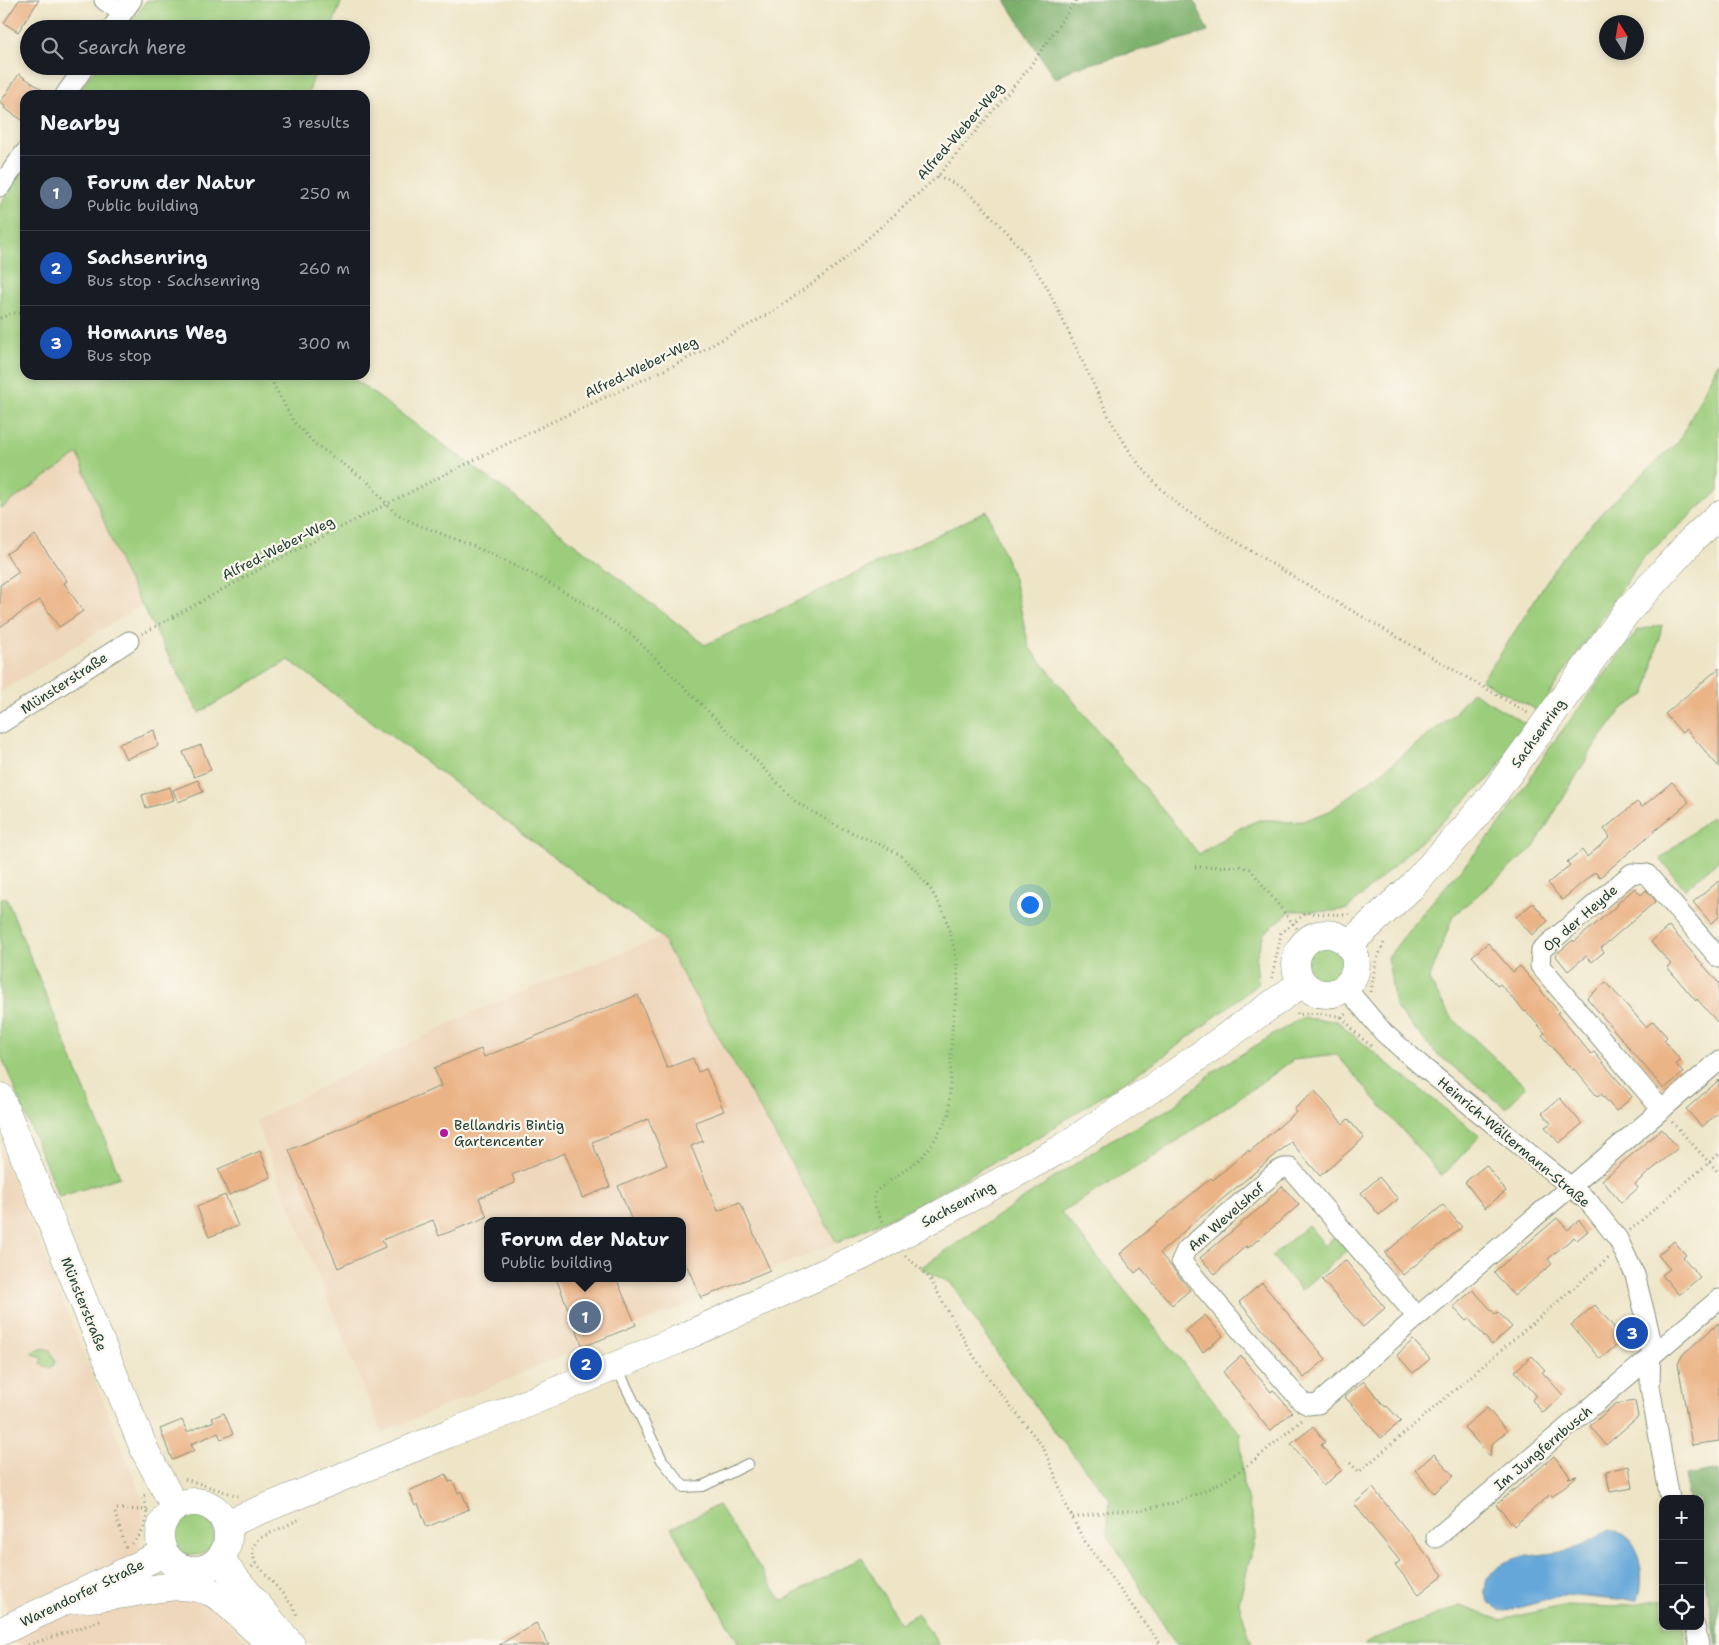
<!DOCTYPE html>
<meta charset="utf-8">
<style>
:root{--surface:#171b24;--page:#20242c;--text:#f1f3f6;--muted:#9ea1a6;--line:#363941;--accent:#1a73e8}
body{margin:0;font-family:"Shantell Sans",sans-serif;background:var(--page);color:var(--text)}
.controls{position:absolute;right:15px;bottom:15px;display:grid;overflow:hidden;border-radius:10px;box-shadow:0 2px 8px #0003}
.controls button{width:45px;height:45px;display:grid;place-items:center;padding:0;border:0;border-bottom:1px solid var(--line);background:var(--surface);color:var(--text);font:25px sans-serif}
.compass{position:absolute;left:1599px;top:15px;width:45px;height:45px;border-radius:50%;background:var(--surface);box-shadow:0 2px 8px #0003;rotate:349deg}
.you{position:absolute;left:1029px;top:904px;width:18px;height:18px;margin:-12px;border:4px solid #fff;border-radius:50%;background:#1a73e8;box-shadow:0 0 0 8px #1a73e833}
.badge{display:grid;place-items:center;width:32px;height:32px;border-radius:50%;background:var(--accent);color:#fff;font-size:16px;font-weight:700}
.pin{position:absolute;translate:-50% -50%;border:2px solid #fff;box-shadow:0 1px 5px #0006}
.popup{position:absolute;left:484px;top:1217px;width:202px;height:65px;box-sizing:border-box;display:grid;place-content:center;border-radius:10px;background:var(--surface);filter:drop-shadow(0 1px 4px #0005);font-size:16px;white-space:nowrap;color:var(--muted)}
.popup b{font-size:19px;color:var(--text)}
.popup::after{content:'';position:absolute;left:50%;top:100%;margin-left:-10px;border:10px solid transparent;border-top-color:var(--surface)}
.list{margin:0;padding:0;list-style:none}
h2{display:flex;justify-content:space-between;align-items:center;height:65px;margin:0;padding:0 20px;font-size:21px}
h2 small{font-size:16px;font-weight:400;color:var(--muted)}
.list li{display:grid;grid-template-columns:32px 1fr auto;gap:15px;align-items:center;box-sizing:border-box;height:75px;padding:0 20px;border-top:1px solid var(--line)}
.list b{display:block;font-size:19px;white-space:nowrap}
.list p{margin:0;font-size:16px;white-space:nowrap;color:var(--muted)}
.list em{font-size:16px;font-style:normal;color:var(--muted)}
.icon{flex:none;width:28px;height:28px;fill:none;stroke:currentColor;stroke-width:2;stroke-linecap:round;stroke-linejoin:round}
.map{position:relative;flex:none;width:1719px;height:1645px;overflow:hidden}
.search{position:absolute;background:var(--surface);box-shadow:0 2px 8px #0003;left:20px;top:20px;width:350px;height:55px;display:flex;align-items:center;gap:12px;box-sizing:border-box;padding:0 18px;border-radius:28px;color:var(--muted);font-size:19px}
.panel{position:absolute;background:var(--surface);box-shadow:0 2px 8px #0003;left:20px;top:90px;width:350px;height:290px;border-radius:15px}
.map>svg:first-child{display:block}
.built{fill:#eed7bb;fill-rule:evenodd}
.green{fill:#9ccd7c;stroke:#5e8558}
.forest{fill:#7db06c;stroke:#4e7650}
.water{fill:#65a7d9;stroke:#427286}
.building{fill:#ebb487}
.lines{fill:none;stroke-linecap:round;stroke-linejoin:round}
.lane-casing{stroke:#86917e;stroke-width:12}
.street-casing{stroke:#86917e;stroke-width:21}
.secondary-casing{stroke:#86917e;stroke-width:29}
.primary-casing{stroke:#86917e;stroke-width:29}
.path{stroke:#86917e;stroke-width:3;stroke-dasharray:1 4;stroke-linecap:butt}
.lane{stroke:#fff;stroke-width:10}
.street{stroke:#fff;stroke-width:19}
.secondary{stroke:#fff;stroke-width:28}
.primary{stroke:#fff;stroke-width:28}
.poi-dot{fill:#b5179e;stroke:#fbf7ec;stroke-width:2}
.labels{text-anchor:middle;stroke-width:4.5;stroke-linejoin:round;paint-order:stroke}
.street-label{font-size:14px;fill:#1f3d34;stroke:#fbf7ec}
.poi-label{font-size:14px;fill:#1f3d34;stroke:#fbf7ec;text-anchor:start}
</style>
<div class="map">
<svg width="1719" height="1645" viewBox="0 0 1719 1645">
<rect width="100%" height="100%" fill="#fbf7ec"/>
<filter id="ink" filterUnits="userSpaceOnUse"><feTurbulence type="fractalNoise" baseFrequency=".02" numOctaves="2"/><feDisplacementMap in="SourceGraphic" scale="10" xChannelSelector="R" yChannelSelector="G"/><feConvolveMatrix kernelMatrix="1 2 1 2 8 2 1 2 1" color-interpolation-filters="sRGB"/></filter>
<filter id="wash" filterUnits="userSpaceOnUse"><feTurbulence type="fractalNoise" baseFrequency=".0096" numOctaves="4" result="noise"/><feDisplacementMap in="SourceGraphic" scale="20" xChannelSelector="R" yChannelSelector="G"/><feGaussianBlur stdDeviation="1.12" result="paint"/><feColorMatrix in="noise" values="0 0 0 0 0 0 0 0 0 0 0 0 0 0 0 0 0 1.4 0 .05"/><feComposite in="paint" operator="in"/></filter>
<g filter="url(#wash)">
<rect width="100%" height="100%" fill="#eee5c7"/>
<!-- built -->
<path class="built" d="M78,454L122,568L142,605L0,692V509Z
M661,937L837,1243L583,1347L382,1433L255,1120L479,1009ZM488,1221H682V1278H488Z
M0,1146L142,1497L143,1522L136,1539L153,1575L197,1587L249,1645H18L0,1588Z"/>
<!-- green -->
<path class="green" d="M147,0H342L331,29H126Z
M97,66H317L308,95H76Z
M25,168V375H348L508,492L705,645L987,511L1014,579L1029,647L1199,854L1240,828L1259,820H1276L1287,822L1303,821L1330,811L1383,771L1453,715L1472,692L1526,724L1492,776L1347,909L1333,911H1291L1264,933L1256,958L1258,984L1164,1056L1042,1135L920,1203L837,1243L661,937L289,660L199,713L122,568L78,454L0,509V204Z
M1719,361V490L1642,559L1538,711L1481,680L1498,658L1560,560L1605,509L1679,441Z
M1662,625L1646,694L1622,709L1593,748L1534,847L1453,916L1429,980L1451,1017L1526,1087L1506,1108L1436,1053L1395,1007L1388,957L1424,911L1498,827L1552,744L1638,630Z
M1711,817L1719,826V860L1685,889L1660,859Z
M6,897L120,1177L59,1197L0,1053V900Z
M1306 963a19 19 0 1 1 38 0a19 19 0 1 1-38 0Z
M1301,1018L1337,1021L1384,1061L1480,1136L1442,1176L1337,1055L1293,1060L1157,1155L1061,1212L1240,1433L1243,1483L1256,1534L1239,1603L1252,1645H1176L1107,1534L1110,1499L1053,1430L999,1356L951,1283L920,1268L1109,1141L1171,1108L1217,1069Z
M1308,1225L1325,1245L1335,1236L1348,1250L1301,1290L1272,1256Z
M44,1348L50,1350L55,1361L54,1365L50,1368L40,1364L42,1358L31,1353Z
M718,1505L782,1601L862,1557L900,1624L917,1613L939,1645H740L671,1528Z
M174 1535a20 20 0 1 1 40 0a20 20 0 1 1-40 0Z
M1663,1599V1626H1683L1686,1645H1364L1379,1637L1460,1606L1500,1620L1566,1605L1614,1607Z"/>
<!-- forest -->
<path class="forest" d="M1005,0H1194L1208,32L1074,68L1055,79Z
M1719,1470V1645H1717L1700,1556V1499H1689L1685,1476Z"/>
<!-- water -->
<path class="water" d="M1610,1530C1617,1532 1623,1533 1628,1538C1641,1552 1645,1582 1638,1599L1616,1600L1566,1595L1510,1610H1499L1489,1603L1485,1591L1487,1578L1500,1565L1510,1560L1521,1557L1570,1551Z"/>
<g id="blocks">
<!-- building -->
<path class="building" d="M19,0H39L18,32L4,23Z
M19,74L50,95H25V122L4,108L5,106L0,103Z
M35,535L67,581L64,583L83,611L59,627L40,600L0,627V585L19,572L6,554Z
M1719,668V767L1686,729L1682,733L1665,714Z
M154,730L158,746L126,759L119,744Z
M201,745L211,770L194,777L183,752Z
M198,780L203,792L178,802L173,790Z
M1672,782L1689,802L1600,877L1595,872L1562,900L1548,883L1570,865L1567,862L1582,850L1587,857L1610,837L1604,829L1637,802L1642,807Z
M170,787L174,800L146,808L142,795Z
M1719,881V917L1711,923L1693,902Z
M1635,888L1641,895L1646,890L1656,901L1601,948L1604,952L1592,962L1586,956L1568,971L1555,955L1573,940L1574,942L1618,905L1617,904Z
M1533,903L1548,921L1532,935L1516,917Z
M1669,926L1719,983V1024L1697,999L1696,1001L1667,967L1671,964L1651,942Z
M1488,943L1513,972L1520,966L1559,1012L1557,1013L1591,1054L1594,1052L1632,1097L1616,1111L1601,1094L1597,1096L1574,1069L1572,1070L1542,1035L1545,1033L1526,1011L1525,1012L1500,984L1498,986L1472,956Z
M1606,982L1646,1027L1653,1021L1667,1037L1664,1040L1681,1061L1676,1064L1683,1073L1664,1089L1587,998Z
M638,995L667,1068L693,1058L698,1072L706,1069L724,1111L695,1122L703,1141L691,1146L718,1211L740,1202L770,1270L701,1298L686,1264L682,1265V1221H632L618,1186L667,1165L648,1119L592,1142L610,1187L582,1198L565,1153L512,1175L515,1183L479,1198L487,1217L439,1236L433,1220L382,1240L385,1247L338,1268L289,1150L441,1086L434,1068L481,1049L484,1057Z
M1719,1080V1112L1702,1127L1686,1109Z
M1315,1091L1343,1124L1348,1119L1364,1138L1320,1176L1291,1142L1190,1226L1160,1253L1190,1290L1172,1305L1141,1268L1135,1273L1120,1254L1211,1178L1213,1180L1248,1150L1249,1152L1296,1112L1294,1109Z
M1560,1098L1582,1124L1559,1143L1545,1127L1551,1123L1542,1113Z
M1662,1129L1678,1148L1635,1184L1638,1188L1621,1203L1602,1180Z
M260,1151L271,1177L229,1195L218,1169Z
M1486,1165L1506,1191L1485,1208L1465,1182Z
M1379,1177L1398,1199L1379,1215L1361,1193Z
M1282,1186L1299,1205L1272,1228L1248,1248L1246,1246L1215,1274L1200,1258L1268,1201L1267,1200Z
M225,1195L238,1226L209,1237L197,1207Z
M1443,1205L1462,1227L1403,1275L1385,1253Z
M1557,1218L1568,1230L1579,1220L1588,1231L1577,1240L1574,1237L1548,1259L1552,1264L1514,1296L1494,1272Z
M1674,1241L1686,1255L1683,1257L1700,1277L1679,1295L1662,1275L1670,1269L1658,1255Z
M1345,1260L1385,1308L1363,1327L1322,1280Z
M556,1278H616L636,1325L583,1347Z
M1262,1283L1326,1359L1304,1378L1239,1302Z
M1473,1290L1495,1314L1498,1312L1512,1327L1492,1345L1469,1319L1466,1321L1453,1307Z
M1595,1305L1624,1339L1600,1359L1571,1325Z
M1205,1315L1223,1336L1203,1352L1186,1331Z
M1719,1323V1441L1692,1445L1678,1364L1683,1354Z
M1413,1340L1430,1359L1413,1373L1397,1355Z
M1241,1356L1271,1392L1273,1390L1292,1412L1270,1431L1223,1372Z
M1532,1356L1545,1370L1542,1372L1563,1395L1543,1413L1532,1400L1536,1395L1515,1371Z
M1364,1381L1385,1407L1387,1406L1401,1421L1381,1438L1345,1397Z
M1635,1401L1638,1417L1606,1445L1590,1426L1615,1404Z
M1487,1408L1507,1431L1491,1445L1490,1457L1464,1427Z
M224,1413L233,1434L221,1439L218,1433L191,1444L194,1451L172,1460L160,1429L182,1420L187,1432L214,1421L212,1418Z
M1313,1427L1325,1442L1321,1445L1342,1470L1323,1486L1291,1444Z
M1434,1454L1454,1476L1434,1493L1415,1470Z
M1554,1456L1570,1476L1568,1478L1577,1476L1552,1497L1551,1494L1514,1526L1496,1505Z
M1629,1466L1633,1488L1610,1492L1606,1471Z
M446,1474L449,1482L453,1481L458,1493L461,1491L469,1509L427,1527L418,1504L415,1506L409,1491Z
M1373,1488L1443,1575L1419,1594L1395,1565L1400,1561L1354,1504Z
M536,1623L549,1645H499Z"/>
</g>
</g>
<g filter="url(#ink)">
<use href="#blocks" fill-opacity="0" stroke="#86917e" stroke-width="1"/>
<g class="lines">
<defs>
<path id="lane" d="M616,1366L662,1460L684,1487L703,1486L748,1464"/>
<path id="street" d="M104,0L122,13
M111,29L132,0
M65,95L85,66
M0,187L25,152
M0,724L129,641
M1345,987L1384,1033L1423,1067L1588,1201L1618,1239L1635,1275L1649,1330L1651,1342L1650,1387L1670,1499
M1662,1110L1540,966L1541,950L1632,873L1647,874L1719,958
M1417,1317L1290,1168H1284L1276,1172L1186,1250L1181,1261L1301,1401L1308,1405L1318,1404L1417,1317L1719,1061
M1436,1538L1719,1299
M1695,1626L1699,1645"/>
<path id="secondary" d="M1296 964a30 30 0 1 1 60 0a30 30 0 1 1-60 0Z
M1349,944L1410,888L1466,827L1495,792L1625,614L1692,540L1719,515
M226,1524L450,1433L499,1415L675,1341L864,1255L1059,1150L1178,1071L1302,983
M67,1600C86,1598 106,1597 125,1594C156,1589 191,1578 220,1597L272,1645
M0,1632L164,1553"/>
<path id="primary" d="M0,1097L145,1451L175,1507
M160 1536a34 34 0 1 1 68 0a34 34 0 1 1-68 0Z
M219,1559L291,1645"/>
</defs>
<!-- lane casing -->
<use href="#lane" class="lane-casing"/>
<!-- street casing -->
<use href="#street" class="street-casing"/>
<!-- secondary casing -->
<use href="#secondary" class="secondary-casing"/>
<!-- primary casing -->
<use href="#primary" class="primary-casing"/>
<!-- path -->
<path class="path" d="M938,176L959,186L980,203L1022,250L1047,287L1110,419L1133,457L1156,484L1182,508L1282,570L1528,713
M0,318L14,313L25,314
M268,375L294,422L315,444L367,481L393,511L411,522L473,546L534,575L589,606L612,622L633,636L726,729L795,801L835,825L886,847L903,857L918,873L931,890L943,911L949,928L957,961L958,984L952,1028L949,1115L932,1144L921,1158L876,1191C871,1203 877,1211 883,1222
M142,634L271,563L436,479L541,427L679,363L776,310L840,263L938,176L1029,68L1076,0
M1195,867L1239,866L1250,869L1306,940
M1272,978L1281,933L1306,913L1349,915
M1371,992L1376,961L1384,943
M1297,1013L1298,1015C1313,1012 1327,1014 1342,1017L1347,1013
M1342,1017L1359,1036L1371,1046
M1672,1122L1719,1173
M1630,1230L1719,1154
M905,1256L920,1268L930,1279L973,1355L991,1381L1043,1447L1056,1477L1065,1503L1083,1539L1161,1645
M1350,1463L1359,1472L1610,1257
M185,1479L238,1496
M117,1509L148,1510
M115,1513L126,1549
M1073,1518L1110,1511H1138L1174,1503L1202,1492L1228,1479L1252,1462L1302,1420
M132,1544C148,1528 150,1516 142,1496L145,1495
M256,1563L293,1606L298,1618
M252,1567L256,1563C251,1554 252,1547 258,1539L302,1518
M28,1645L103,1620"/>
<!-- lane -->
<use href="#lane" class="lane"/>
<!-- street -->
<use href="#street" class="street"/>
<!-- secondary -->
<use href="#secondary" class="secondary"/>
<!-- primary -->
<use href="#primary" class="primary"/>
</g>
</g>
<!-- markers -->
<circle class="poi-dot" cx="444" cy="1133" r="5"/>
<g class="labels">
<!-- street labels -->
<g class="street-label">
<text transform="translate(960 131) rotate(-49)" y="5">Alfred-Weber-Weg</text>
<text transform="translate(641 367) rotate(-26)" y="5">Alfred-Weber-Weg</text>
<text transform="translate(278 548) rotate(-27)" y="5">Alfred-Weber-Weg</text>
<text transform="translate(64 683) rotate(-33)" y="5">Münsterstraße</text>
<text transform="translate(1538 733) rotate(-54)" y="5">Sachsenring</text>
<text transform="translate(1580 918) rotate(-41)" y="5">Op der Heyde</text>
<text transform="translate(1514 1142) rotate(40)" y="5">Heinrich-Wältermann-Straße</text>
<text transform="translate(958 1204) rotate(-28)" y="5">Sachsenring</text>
<text transform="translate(1226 1217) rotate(-41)" y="5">Am Wevelshof</text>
<text transform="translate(84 1304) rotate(68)" y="5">Münsterstraße</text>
<text transform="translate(1543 1448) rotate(-40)" y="5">Im Jungfernbusch</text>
<text transform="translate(82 1593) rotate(-26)" y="5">Warendorfer Straße</text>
</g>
<!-- poi labels -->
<g class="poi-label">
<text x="454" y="1130">Bellandris Bintig<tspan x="454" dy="16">Gartencenter</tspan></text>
</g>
</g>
</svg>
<div class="controls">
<button>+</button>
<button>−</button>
<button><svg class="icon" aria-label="locate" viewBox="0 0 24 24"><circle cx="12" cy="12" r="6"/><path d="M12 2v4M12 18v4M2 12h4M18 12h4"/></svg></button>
</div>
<svg class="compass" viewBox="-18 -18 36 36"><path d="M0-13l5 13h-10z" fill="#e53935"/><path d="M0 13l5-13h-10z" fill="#9ea1a6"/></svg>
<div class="you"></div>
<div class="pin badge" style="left:585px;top:1317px;background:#5c6f8a">1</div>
<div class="popup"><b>Forum der Natur</b>Public building</div>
<div class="pin badge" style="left:586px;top:1364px;background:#1a4fb4">2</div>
<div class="pin badge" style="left:1632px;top:1333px;background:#1a4fb4">3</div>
<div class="search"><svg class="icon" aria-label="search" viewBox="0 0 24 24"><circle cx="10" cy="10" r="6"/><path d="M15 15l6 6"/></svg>Search here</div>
<section class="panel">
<h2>Nearby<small>3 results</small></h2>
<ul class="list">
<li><span class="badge" style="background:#5c6f8a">1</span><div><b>Forum der Natur</b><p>Public building</p></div><em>250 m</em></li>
<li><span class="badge" style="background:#1a4fb4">2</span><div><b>Sachsenring</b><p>Bus stop · Sachsenring</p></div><em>260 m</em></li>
<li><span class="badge" style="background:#1a4fb4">3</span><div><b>Homanns Weg</b><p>Bus stop</p></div><em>300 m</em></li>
</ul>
</section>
</div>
